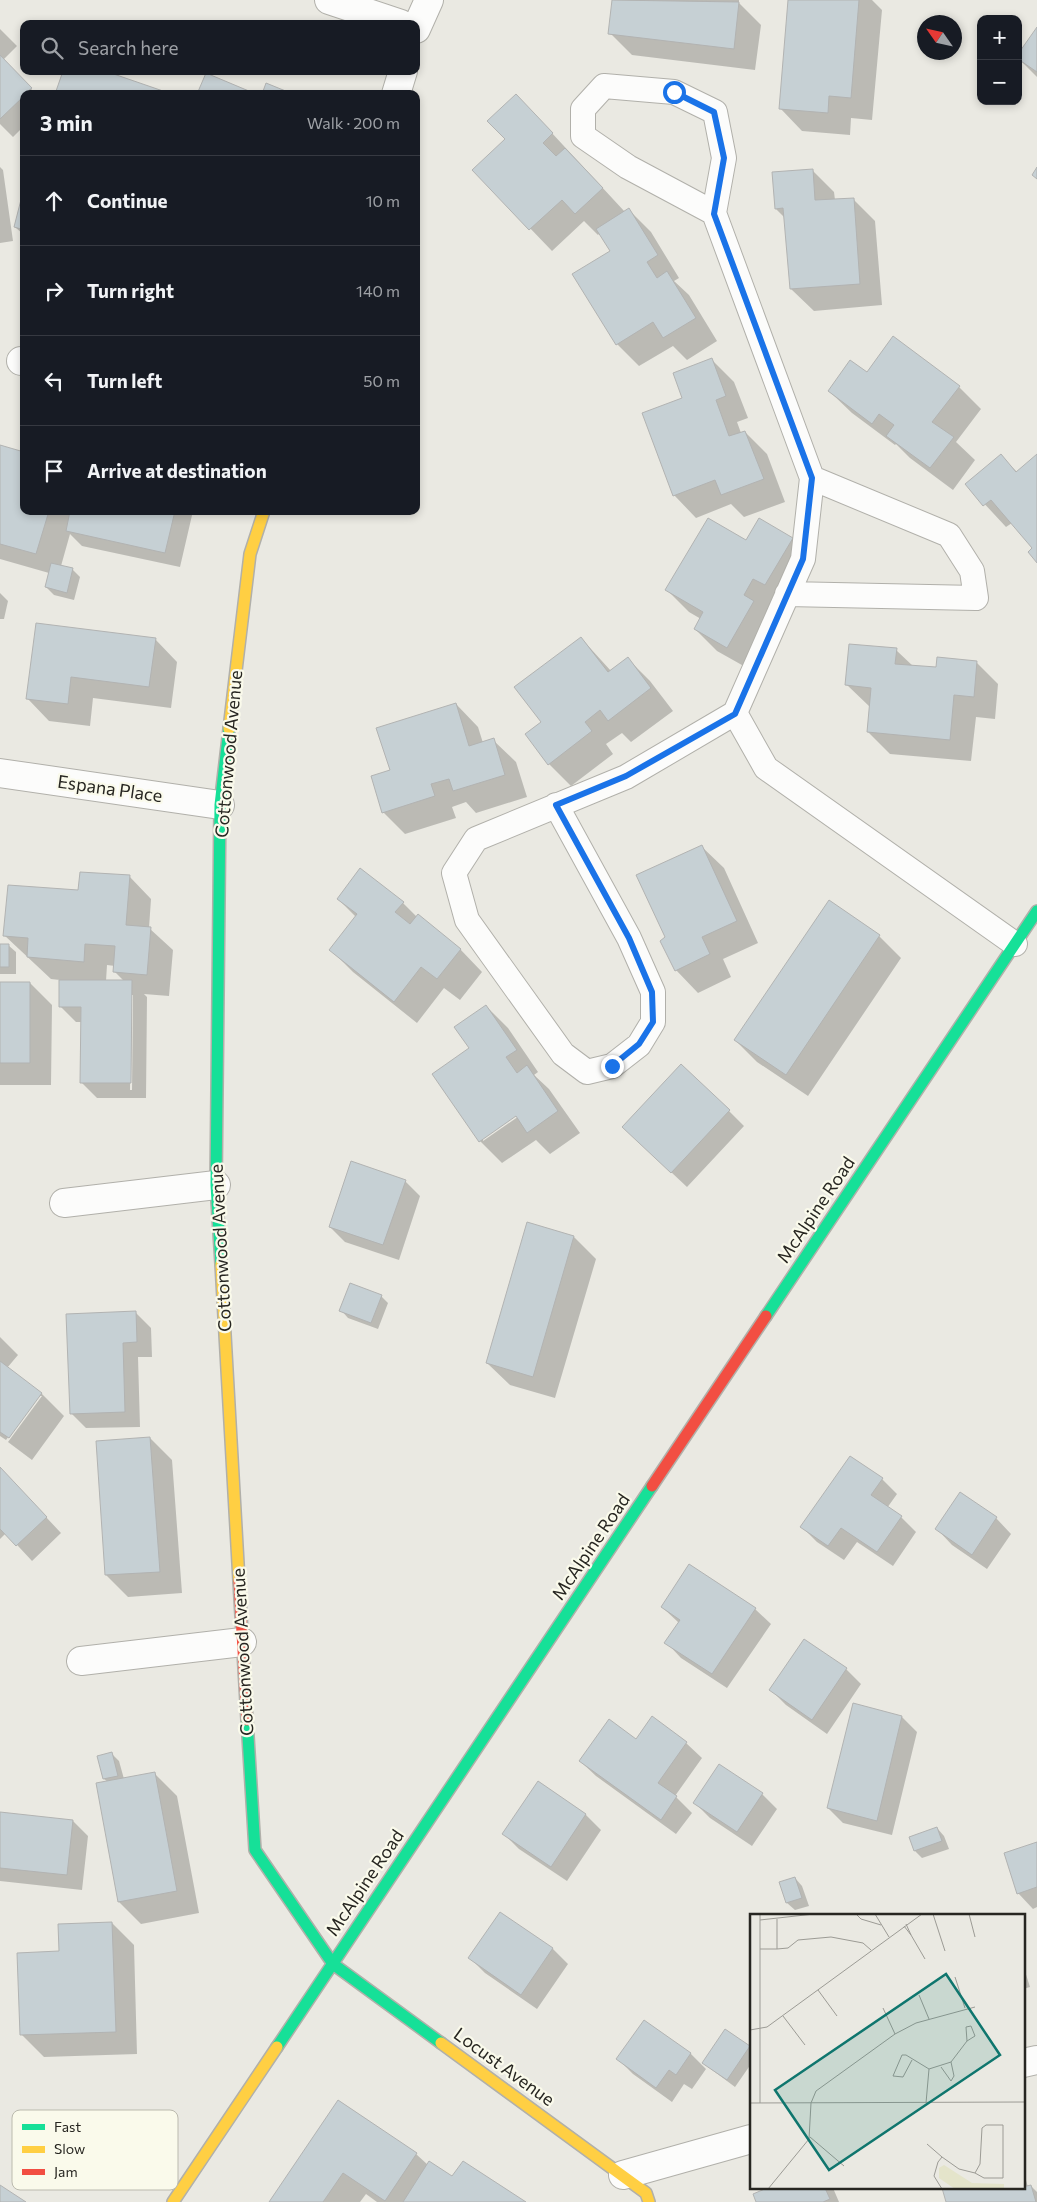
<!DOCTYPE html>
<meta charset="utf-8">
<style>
:root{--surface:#171b24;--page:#20242c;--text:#f1f3f6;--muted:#9ea1a6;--line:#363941}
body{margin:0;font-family:Commissioner,sans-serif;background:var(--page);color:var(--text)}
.controls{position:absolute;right:15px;top:15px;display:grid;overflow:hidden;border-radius:10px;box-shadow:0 2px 8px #0003}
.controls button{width:45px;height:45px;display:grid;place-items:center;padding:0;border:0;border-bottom:1px solid var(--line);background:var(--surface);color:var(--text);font:25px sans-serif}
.compass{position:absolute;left:917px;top:15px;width:45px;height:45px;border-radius:50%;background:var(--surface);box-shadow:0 2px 8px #0003;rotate:304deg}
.stop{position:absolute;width:15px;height:15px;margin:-11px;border:4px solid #1a73e8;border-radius:50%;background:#fff}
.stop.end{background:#1a73e8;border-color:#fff;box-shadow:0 1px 5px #0008}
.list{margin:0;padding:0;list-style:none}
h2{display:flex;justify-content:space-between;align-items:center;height:65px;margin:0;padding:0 20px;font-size:21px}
h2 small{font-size:16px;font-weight:400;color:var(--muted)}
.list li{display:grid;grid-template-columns:32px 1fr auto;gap:15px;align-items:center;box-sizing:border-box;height:90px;padding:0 20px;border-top:1px solid var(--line)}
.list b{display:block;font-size:19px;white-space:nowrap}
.list em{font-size:16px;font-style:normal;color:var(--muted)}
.icon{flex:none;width:28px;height:28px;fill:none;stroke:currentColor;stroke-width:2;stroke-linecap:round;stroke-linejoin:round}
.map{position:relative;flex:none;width:1037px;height:2202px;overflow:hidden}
.search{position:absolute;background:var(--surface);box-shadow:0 2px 8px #0003;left:20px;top:20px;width:400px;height:55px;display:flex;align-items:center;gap:12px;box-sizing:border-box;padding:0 18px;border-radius:10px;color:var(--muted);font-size:19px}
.panel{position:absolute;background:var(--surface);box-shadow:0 2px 8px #0003;left:20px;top:90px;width:400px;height:425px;border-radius:10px}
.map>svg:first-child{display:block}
.shadow{fill:#0003;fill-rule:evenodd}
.building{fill:#c6d0d4;stroke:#b2b3b2}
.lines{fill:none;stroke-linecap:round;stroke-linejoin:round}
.lane-casing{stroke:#b1b0aa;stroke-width:26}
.street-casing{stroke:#b1b0aa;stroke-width:30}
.fast-casing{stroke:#b1b0aa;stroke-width:14}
.slow-casing{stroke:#b1b0aa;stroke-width:14}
.jam-casing{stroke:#b1b0aa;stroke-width:14}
.lane{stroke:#fcfcfb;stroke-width:24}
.street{stroke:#fcfcfb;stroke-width:28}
.fast{stroke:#16e098;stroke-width:11}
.slow{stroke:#ffcf43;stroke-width:11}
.jam{stroke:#f24e42;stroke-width:11}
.route{stroke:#1a73e8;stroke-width:6}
.labels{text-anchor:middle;stroke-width:4.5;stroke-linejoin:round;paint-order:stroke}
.street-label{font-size:18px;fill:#272621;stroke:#fafaeb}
.inset-road{fill:none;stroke:#9c9b95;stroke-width:1}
.view{fill:#0f766e;fill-opacity:0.15;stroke:#0f766e;stroke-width:2.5}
.inset-edge{fill:none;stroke:#272621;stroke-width:2.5}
.key{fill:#fafaeb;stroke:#bbbaae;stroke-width:1}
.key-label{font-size:14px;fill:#272621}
</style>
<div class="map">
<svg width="1037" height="2202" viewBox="0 0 1037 2202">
<rect width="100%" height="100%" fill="#eae9e2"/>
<!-- shadow -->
<path class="shadow" d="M614,0H739V3L761,25L755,70L632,55L610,33Z
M789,0H872L882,10L872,120L851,118L850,135L802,131L780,108Z
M0,29L17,46L3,60L36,94H24V126L13,137L0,124Z
M1037,29V77L1018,58Z
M538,118L625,212L629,210L651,232L679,278L674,281L689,295L717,341L687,360L673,346L639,366L617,344L612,251L600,233L598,235L584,221L552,251L474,170Z
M0,167L3,170L13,241L0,243Z
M812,170L834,192L835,200L853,199L875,221L882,305L814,311L791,289L785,218L776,209Z
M24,193V235L15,227Z
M711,359L734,382L748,418L737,422L741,433L745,432L767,454L785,502L744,517L731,504L696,518L674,495L683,398Z
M867,374L959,387L981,409L956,442L975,460L953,490L910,458L896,444L895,445L852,413L829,391Z
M0,446L24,511H193L180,567L82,546L70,534L61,566L72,569L80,577L74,600L54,595L46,587L49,573L0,559Z
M1001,456L1018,473L1037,456V561L1034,549L1012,523L1006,527L967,485Z
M792,539L814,561L749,669L717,651L695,629L701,619L689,612L667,590L747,542Z
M0,593L8,601L4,619H0Z
M37,624L155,639L177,662L171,708L93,698L90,726L49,721L27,698Z
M581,638L611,671L628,659L650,681L673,711L631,742L622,733L606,744L613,754L571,786L549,764L543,722Z
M896,650L914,667L937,669L976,662L998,684L995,719L976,717L971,761L890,754L868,732L870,707L847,685Z
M456,704L478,727L483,743L493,740L516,762L527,797L476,813L466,802L452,807L456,818L405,834L383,812L391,771Z
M701,846L724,868L758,943L723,959L731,977L698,993L676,970L666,937Z
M129,876L151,899L149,928L173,950L169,996L144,994L147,997L146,1098H97L81,1082L82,1022H76L60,1006V980L51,979L4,935ZM107,965L115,966L114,971L125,982L106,981ZM131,995H133L132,1090H130Z
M338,899L403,903L417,917L460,949L482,972L460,1000L444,988L417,1023L353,972L331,950L356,917Z
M879,936L901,958L808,1096L757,1062L735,1040Z
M0,945H8L16,952V974H0Z
M0,983H30L52,1005L51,1085H0Z
M486,1006L508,1028L538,1072L534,1075L549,1089L580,1133L550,1154L536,1140L502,1163L480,1141L470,1048ZM520,1112L522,1114L483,1141V1138Z
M729,1111L744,1126L687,1187L639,1142Z
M405,1181L420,1196L399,1260L345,1242L330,1227Z
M574,1237L596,1259L555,1398L510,1385L487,1363Z
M381,1296L388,1303L378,1329L348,1318L341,1310Z
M135,1312L151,1328L152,1357H138L140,1427L86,1428L71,1413Z
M0,1337L18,1355L7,1368L42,1394L64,1416L32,1460L8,1442L42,1396H39L6,1440L0,1436Z
M150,1438L172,1460L182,1593L128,1597L106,1575Z
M0,1468L61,1533L32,1561L6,1533L0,1539Z
M882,1479L897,1494L887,1508L901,1517L916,1532L893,1566L857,1542L844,1560L817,1542L802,1527Z
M996,1518L1011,1534L987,1569L952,1545L937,1529Z
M689,1566L755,1609L771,1624L727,1688L681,1658L666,1642L679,1623L662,1607Z
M846,1669L861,1684L827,1734L786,1705L771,1690Z
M853,1705L902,1717L917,1732L892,1835L843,1823L828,1808Z
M636,1741L686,1743L702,1758L675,1796L692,1813L676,1834L596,1776L580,1761Z
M112,1754L119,1761L124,1779L155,1774L177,1796L199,1913L141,1924L119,1902L97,1784L108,1782L104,1779L98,1757Z
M538,1783L586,1815L601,1830L567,1881L519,1849L504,1834Z
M762,1794L777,1809L752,1846L710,1818L695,1803Z
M0,1813L73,1821L88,1836L82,1890L0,1881Z
M937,1828L944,1836L949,1849L922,1858L915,1851Z
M1037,1843V1907L1033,1909L1018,1893Z
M795,1878L802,1886L809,1906L795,1910L787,1903L781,1883Z
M500,1913L553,1949L568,1964L537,2009L485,1973L470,1958Z
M112,1923L134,1945L137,2054L44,2057L22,2035L60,1952Z
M1023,1965L1030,1987L1023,1989Z
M644,2022L691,2054L706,2069L692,2089L684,2084L672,2102L633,2074L618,2059Z
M726,2030L751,2048V2064L735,2087L703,2063Z
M338,2101L416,2154L428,2165L453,2178L523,2202H377L366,2194L360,2202H271Z
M1023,2170L1028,2187L1031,2186L1037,2192V2202H947L1023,2188Z
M770,2188H833L839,2202H758Z"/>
<!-- building -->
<path class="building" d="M612,0L739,2L734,49L608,34Z
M788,0H859L851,98L829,96L828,113L779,109Z
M1037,27V72L1018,59V54Z
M0,55L32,88L24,94V96L0,119Z
M63,71H105L163,91L162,94H55Z
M206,73L256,94H197Z
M266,83L293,94H262Z
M516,94L553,133L543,143L556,156L565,148L603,188L575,214L562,200L529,230L472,170L505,139L487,121Z
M1037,167V179L1032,175Z
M813,169L815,200L854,198L860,284L790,289L783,208L775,209L772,172Z
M24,188V230L14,227Z
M629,208L658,255L647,262L657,278L667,271L696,318L663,338L653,322L616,345L572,274L610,251L596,229Z
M893,336L960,386L932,422L954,437L930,468L886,436L894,425L879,414L872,424L828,391L850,360L867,372Z
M712,358L726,396L716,400L729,436L745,431L764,479L721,495L715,480L673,496L642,413L682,398L673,373Z
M0,445L24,452V511H49L36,554L0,544Z
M1001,454L1016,472L1037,454V563L1028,552L1032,548L991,500L983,506L965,484Z
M70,511H175L165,553L66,531Z
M708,518L746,540L759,518L793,538L765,585L753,579L744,595L754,601L727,648L694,629L703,612L665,590Z
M51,563L73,568L67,593L45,587Z
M36,623L156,638L149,687L71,677L68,704L26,699Z
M581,637L608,672L628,657L651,688L608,721L600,710L585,722L592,731L548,765L525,734L541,722L514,687Z
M849,644L897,648L895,664L936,667L937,657L977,661L974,697L954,695L950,740L867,732L871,688L845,685Z
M456,703L469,746L494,738L505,775L453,791L449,779L431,784L435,796L382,813L371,776L390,770L376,728Z
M702,845L737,921L702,937L710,954L675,971L660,941L665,937L636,875Z
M360,868L404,902L395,912L410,924L418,914L461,949L437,979L421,967L394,1002L329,950L357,914L337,899Z
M80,872L130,875L126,925L151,927L147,975L113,972L115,946L85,944L84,962L27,957L28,938L3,936L8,885L78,890Z
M829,900L880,935L786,1075L734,1040Z
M0,944H9V967H0Z
M59,980H132L131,1083H80L81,1007H59Z
M0,982H30V1063H0Z
M486,1005L517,1050L506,1057L517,1073L527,1065L558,1111L527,1133L516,1116L479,1142L432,1074L469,1048L454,1027Z
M681,1064L730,1110L671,1173L622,1127Z
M351,1161L406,1180L383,1245L329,1227Z
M527,1222L574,1236L533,1377L486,1363Z
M350,1283L382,1295L371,1323L339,1311Z
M136,1311L137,1342L123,1343L125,1412L70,1414L66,1314Z
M0,1361L42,1393L9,1438L0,1432Z
M150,1437L160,1572L105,1575L96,1441Z
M850,1456L883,1478L871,1495L902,1516L877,1552L841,1528L828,1546L800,1527Z
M0,1467L47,1517L16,1546L0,1529Z
M960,1492L997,1517L972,1555L935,1529Z
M689,1564L756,1608L712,1674L664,1643L680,1620L661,1607Z
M804,1639L847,1668L812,1720L769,1690Z
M853,1703L902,1716L877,1821L827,1808Z
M652,1716L687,1742L658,1783L677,1796L661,1820L579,1761L609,1719L636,1739Z
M112,1752L118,1776L103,1779L97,1756Z
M719,1764L763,1793L737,1832L693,1803Z
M155,1772L177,1891L118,1902L96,1783Z
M538,1781L586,1814L551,1867L502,1834Z
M0,1812L73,1820L67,1875L0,1868Z
M937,1827L942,1841L914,1851L909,1837Z
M1037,1842V1887L1017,1894L1004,1853Z
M795,1877L802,1898L786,1903L779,1882Z
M500,1912L553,1948L521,1995L468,1958Z
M112,1922L116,2032L20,2035L17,1953L59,1951L58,1924Z
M644,2020L691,2053L676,2075L669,2070L656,2088L616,2059Z
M725,2029L750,2046L727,2080L702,2063Z
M338,2100L417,2153L385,2201L343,2173L323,2202H269Z
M429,2161L452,2176L463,2161L526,2202H403Z
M0,2185L26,2202H0Z
M1031,2185L1036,2202H946L942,2188H1018Z
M767,2188H825L830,2199L823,2202H756L753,2194Z"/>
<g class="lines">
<defs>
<path id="lane" d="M714,213L628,167L583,136V109L604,86L674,92L715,112L724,158L714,213L812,478L803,559L735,713L766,768L1015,944
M787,594L976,598L972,571L949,535L812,478
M556,805L629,938L653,992V1022L639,1045L612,1066L587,1072L563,1054L467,920L454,873L476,839L626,777L735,713"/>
<path id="street" d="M329,0L401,24
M416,29L429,0
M396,94L403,71
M21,361H24
M0,773L220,805
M64,1203L216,1185
M81,1661L242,1642
M1023,2063L1037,2060
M623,2175L751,2139"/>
<path id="fast" d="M221,1264L216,1185L220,805L229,729
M766,1316L1037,911
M247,1720L255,1850L333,1964L441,2043
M277,2047L652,1486"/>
<path id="slow" d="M229,729L250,554L264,511
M221,1264L239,1581
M441,2043L646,2193L649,2202
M173,2202L277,2047"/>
<path id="jam" d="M652,1486L766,1316
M239,1581L247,1720"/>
</defs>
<!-- lane casing -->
<use href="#lane" class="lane-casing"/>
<!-- street casing -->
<use href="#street" class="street-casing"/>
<!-- fast casing -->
<use href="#fast" class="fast-casing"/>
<!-- slow casing -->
<use href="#slow" class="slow-casing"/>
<!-- jam casing -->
<use href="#jam" class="jam-casing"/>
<!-- lane -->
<use href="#lane" class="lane"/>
<!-- street -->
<use href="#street" class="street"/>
<!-- fast -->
<use href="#fast" class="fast"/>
<!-- slow -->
<use href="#slow" class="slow"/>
<!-- jam -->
<use href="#jam" class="jam"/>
</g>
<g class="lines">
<!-- route -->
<path class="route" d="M612,1066L639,1044L653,1022L652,992L629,938L556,805L626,776L735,714L803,559L812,478L714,214L724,158L714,112L674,92"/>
</g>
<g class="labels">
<!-- street labels -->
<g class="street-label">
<text transform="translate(229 754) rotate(-85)" y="6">Cottonwood Avenue</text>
<text transform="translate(110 789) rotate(8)" y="6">Espana Place</text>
<text transform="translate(816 1210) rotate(-56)" y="6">McAlpine Road</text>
<text transform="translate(221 1248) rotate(-93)" y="6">Cottonwood Avenue</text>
<text transform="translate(591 1547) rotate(-56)" y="6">McAlpine Road</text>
<text transform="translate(243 1652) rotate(-93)" y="6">Cottonwood Avenue</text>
<text transform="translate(365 1883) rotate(-56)" y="6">McAlpine Road</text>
<text transform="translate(504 2067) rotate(36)" y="6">Locust Avenue</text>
</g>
</g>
<!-- overview -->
<g transform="translate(750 1914)">
<rect width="275" height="275" fill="#eae9e2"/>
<path d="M194,251L222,269L254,270V275H205L189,264V254Z" fill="#e4e4ca"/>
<path class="inset-road" d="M106,0L111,5L131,11M125,0L139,23M183,0L195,37M219,0L225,23M10,6L64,0M154,12L161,21L156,10M161,21L175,45M10,35H27V5M27,35L38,34L48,26L81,23L113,29L121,36M205,63L215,94M68,76L87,102M169,81L179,105M133,94L145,120M33,102L55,131M0,116L17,113L172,0M162,146L153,163L143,162L152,141H156L179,155M191,153L201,167L204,162L201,148M0,189L275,188M10,189V0M176,189L179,155L201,148L217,127L225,122L221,112L216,113L217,127M60,223L94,252M177,230L192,243M18,275L59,225L61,189L66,177L145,120L166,109L225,93M192,275L184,262L188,248L192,243L209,255L225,259L230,250L232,214L236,211H253V264H234L225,259"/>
<path class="view" d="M196,60L250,141L79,256L25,176Z"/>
<rect width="275" height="275" class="inset-edge"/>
</g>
<!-- legend -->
<rect x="12" y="2110" width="166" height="80" rx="8" class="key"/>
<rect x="22" y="2124" width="23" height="6" fill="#16e098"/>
<rect x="22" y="2146" width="23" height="7" fill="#ffcf43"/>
<rect x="22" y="2169" width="23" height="6" fill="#f24e42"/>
<g class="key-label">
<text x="54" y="2132">Fast</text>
<text x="54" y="2154">Slow</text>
<text x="54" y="2177">Jam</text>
</g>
</svg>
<div class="controls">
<button>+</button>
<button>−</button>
</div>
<svg class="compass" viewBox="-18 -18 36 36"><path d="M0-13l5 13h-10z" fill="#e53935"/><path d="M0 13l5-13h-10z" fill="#9ea1a6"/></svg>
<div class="stop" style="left:674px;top:92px"></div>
<div class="stop end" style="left:612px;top:1066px"></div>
<div class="search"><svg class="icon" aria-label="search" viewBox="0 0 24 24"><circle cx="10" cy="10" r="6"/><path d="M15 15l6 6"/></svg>Search here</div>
<section class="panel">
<h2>3 min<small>Walk · 200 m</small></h2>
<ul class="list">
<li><svg class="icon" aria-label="ahead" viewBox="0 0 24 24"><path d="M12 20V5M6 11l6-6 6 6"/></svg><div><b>Continue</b></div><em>10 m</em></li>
<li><svg class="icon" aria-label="right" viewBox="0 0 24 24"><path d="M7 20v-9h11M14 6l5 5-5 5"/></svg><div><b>Turn right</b></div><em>140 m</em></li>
<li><svg class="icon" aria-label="left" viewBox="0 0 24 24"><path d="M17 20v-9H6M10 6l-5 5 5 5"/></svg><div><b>Turn left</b></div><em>50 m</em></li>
<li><svg class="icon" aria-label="arrive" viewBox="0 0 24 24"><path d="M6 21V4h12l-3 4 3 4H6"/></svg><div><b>Arrive at destination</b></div></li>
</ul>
</section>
</div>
